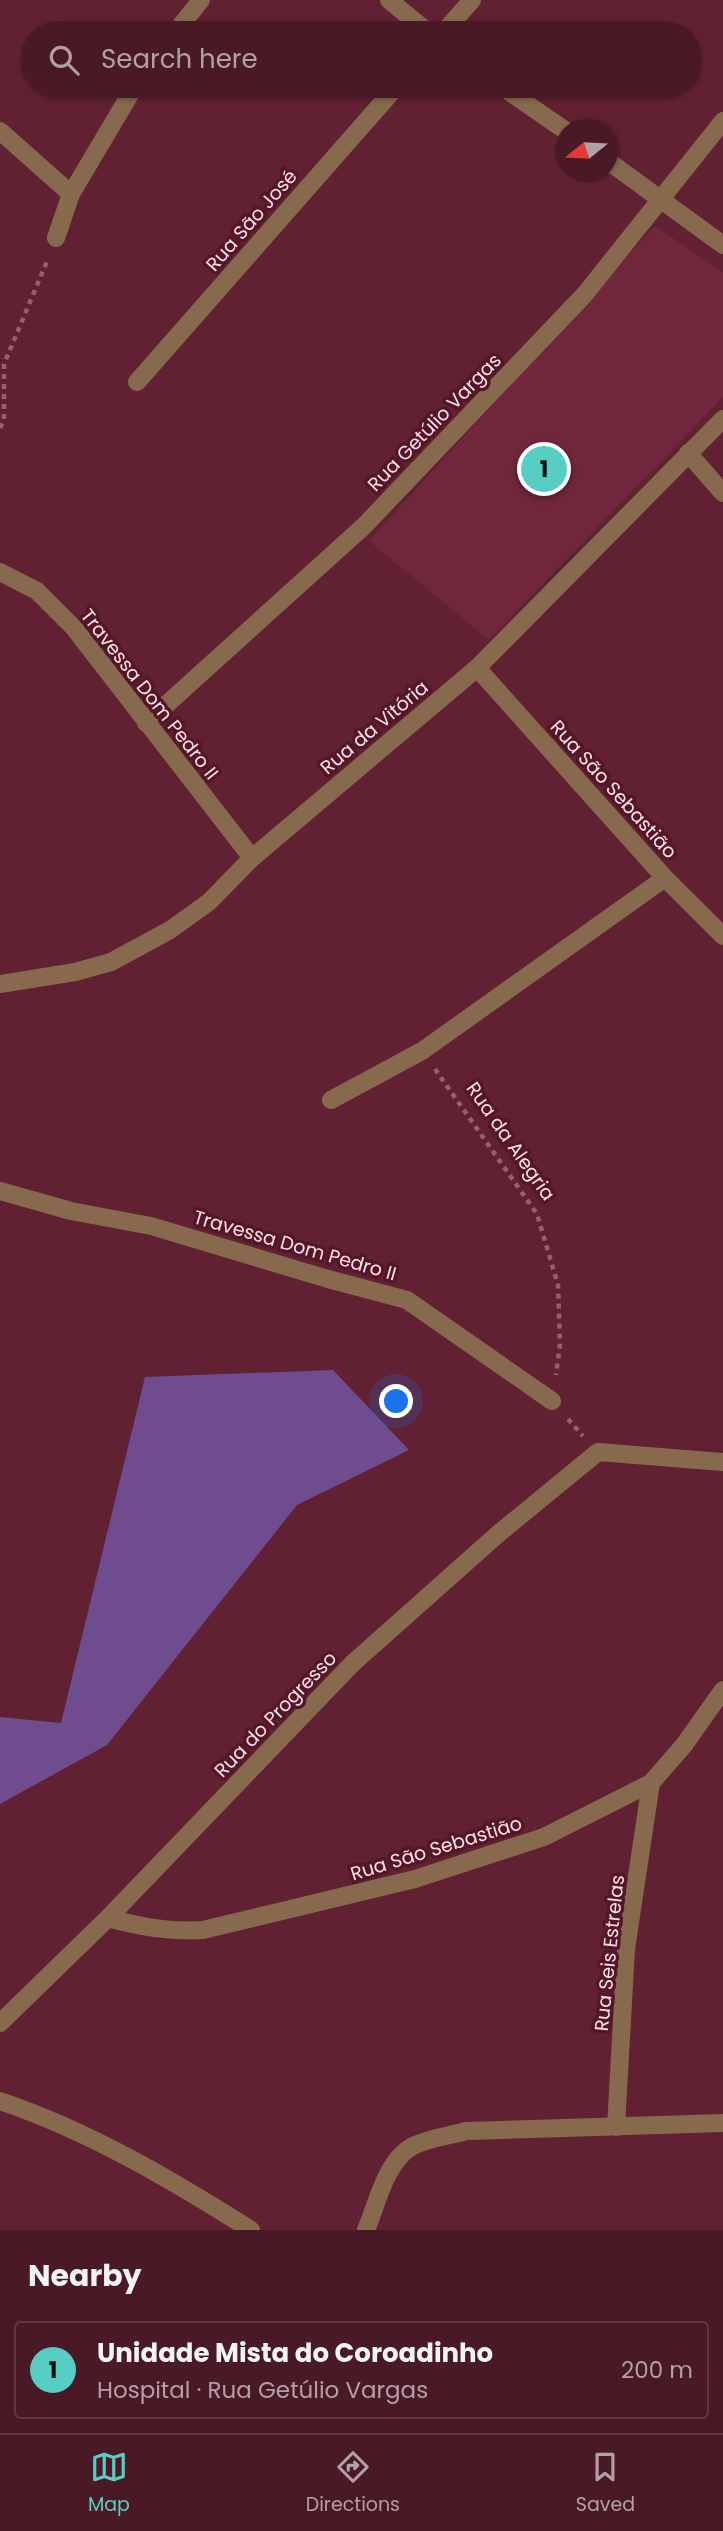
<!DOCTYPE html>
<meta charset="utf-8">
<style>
:root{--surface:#4a1926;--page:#51222e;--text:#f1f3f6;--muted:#b2a0a7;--line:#613843;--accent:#56cec3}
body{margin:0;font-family:Poppins,sans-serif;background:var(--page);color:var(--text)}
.compass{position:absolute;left:555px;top:119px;width:63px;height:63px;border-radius:50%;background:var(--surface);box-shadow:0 2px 5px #0004;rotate:252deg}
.you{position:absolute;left:397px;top:1402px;width:24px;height:24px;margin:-18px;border:5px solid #fff;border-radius:50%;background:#1a73e8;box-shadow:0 0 0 10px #1a73e833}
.badge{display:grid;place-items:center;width:46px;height:46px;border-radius:50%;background:var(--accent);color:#111;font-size:23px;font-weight:700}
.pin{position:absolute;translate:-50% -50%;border:4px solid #fff;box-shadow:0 2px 7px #0006}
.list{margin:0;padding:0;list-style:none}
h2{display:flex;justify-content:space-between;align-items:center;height:91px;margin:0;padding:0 28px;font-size:30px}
h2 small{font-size:23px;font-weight:400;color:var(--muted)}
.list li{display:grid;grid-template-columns:46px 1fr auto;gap:21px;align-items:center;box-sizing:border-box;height:98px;margin:0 14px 14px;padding:0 14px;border:2px solid var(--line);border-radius:7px}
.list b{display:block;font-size:26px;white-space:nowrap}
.list p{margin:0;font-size:23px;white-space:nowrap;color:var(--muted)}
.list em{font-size:23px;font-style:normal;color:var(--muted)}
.icon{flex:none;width:38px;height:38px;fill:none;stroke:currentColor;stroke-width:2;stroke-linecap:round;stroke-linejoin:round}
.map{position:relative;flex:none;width:723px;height:2230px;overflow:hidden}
.search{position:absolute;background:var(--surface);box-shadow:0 2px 5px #0004;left:21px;right:21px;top:21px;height:77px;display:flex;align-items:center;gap:18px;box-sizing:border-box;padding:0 24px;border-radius:38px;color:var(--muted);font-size:26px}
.sheet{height:203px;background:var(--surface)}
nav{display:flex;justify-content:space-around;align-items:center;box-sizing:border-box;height:98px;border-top:2px solid var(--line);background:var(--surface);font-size:19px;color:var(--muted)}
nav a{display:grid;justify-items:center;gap:4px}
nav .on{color:var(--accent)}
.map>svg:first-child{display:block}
.built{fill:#71273b}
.green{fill:#6e4c8e}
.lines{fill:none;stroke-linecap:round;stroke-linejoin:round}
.path{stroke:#95616f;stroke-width:4.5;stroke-dasharray:5 5;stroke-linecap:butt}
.minor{stroke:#876a4d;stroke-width:18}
.tertiary{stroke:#876a4d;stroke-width:18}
.labels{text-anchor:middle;stroke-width:7;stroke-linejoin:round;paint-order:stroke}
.street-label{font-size:19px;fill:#fce3e7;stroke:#561629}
</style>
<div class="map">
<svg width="723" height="2230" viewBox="0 0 723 2230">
<rect width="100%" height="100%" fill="#622133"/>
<!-- built -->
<path class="built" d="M655,226L723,272V397L489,640L369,541Z"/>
<!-- green -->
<path class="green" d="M333,1370L409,1450L297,1505L107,1745L0,1804V1717L61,1723L145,1377Z"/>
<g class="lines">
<!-- path -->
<path class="path" d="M0,428L4,420V364L48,259
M435,1069L537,1214L558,1285L560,1344L556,1375
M568,1419L583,1436"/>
<!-- minor -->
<path class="minor" d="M175,33L201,0
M443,33L472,0
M0,131L71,194
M56,238L71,194L135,86
M137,382L397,86
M688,453L723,493
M0,572L37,591L74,628L252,858
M477,668L665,878L723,936
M146,723L364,526L585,294L723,121
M0,984L75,972L111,962L170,930L209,902L252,858L477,668L723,419
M331,1100L422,1051L665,878
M0,1191L71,1211L151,1226L328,1279L407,1300L552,1401
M108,1918C141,1927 169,1932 203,1930L415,1879L544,1837L651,1783L684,1745L723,1690
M0,2023L108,1918L353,1663L498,1534L598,1452L723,1462
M0,2101C89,2131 172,2180 251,2230
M616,2127L626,1949L651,1783
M366,2230C377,2204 386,2160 413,2146C429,2138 449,2136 466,2131L723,2123"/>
<!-- tertiary -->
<path class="tertiary" d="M389,0L429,33
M501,86L566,131
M608,161L723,245"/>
</g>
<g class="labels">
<!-- street labels -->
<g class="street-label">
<text transform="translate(251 220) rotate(-49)" y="7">Rua São José</text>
<text transform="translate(434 422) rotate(-46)" y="7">Rua Getúlio Vargas</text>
<text transform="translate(150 694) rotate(52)" y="7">Travessa Dom Pedro II</text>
<text transform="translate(374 727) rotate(-40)" y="7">Rua da Vitória</text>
<text transform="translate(614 789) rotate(48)" y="7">Rua São Sebastião</text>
<text transform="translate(511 1141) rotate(55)" y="7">Rua da Alegria</text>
<text transform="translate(295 1245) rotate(16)" y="7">Travessa Dom Pedro II</text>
<text transform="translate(275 1714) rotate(-46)" y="7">Rua do Progresso</text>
<text transform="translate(436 1848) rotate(-17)" y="7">Rua São Sebastião</text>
<text transform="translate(609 1953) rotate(-84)" y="7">Rua Seis Estrelas</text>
</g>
</g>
</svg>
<svg class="compass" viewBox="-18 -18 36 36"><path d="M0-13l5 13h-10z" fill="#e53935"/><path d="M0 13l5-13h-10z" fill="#b2a0a7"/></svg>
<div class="you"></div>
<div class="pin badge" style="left:544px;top:469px">1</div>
<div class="search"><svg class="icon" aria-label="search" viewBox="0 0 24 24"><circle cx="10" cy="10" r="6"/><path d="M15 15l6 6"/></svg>Search here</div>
</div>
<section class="sheet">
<h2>Nearby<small></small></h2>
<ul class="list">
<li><span class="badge">1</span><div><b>Unidade Mista do Coroadinho</b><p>Hospital · Rua Getúlio Vargas</p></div><em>200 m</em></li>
</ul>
</section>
<nav>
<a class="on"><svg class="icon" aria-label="map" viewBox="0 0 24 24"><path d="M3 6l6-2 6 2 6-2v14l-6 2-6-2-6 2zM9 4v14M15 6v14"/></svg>Map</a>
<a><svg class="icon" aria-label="directions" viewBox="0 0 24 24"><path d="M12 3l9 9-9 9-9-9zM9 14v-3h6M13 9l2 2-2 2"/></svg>Directions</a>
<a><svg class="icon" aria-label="saved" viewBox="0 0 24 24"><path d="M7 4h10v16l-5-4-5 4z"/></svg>Saved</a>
</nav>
